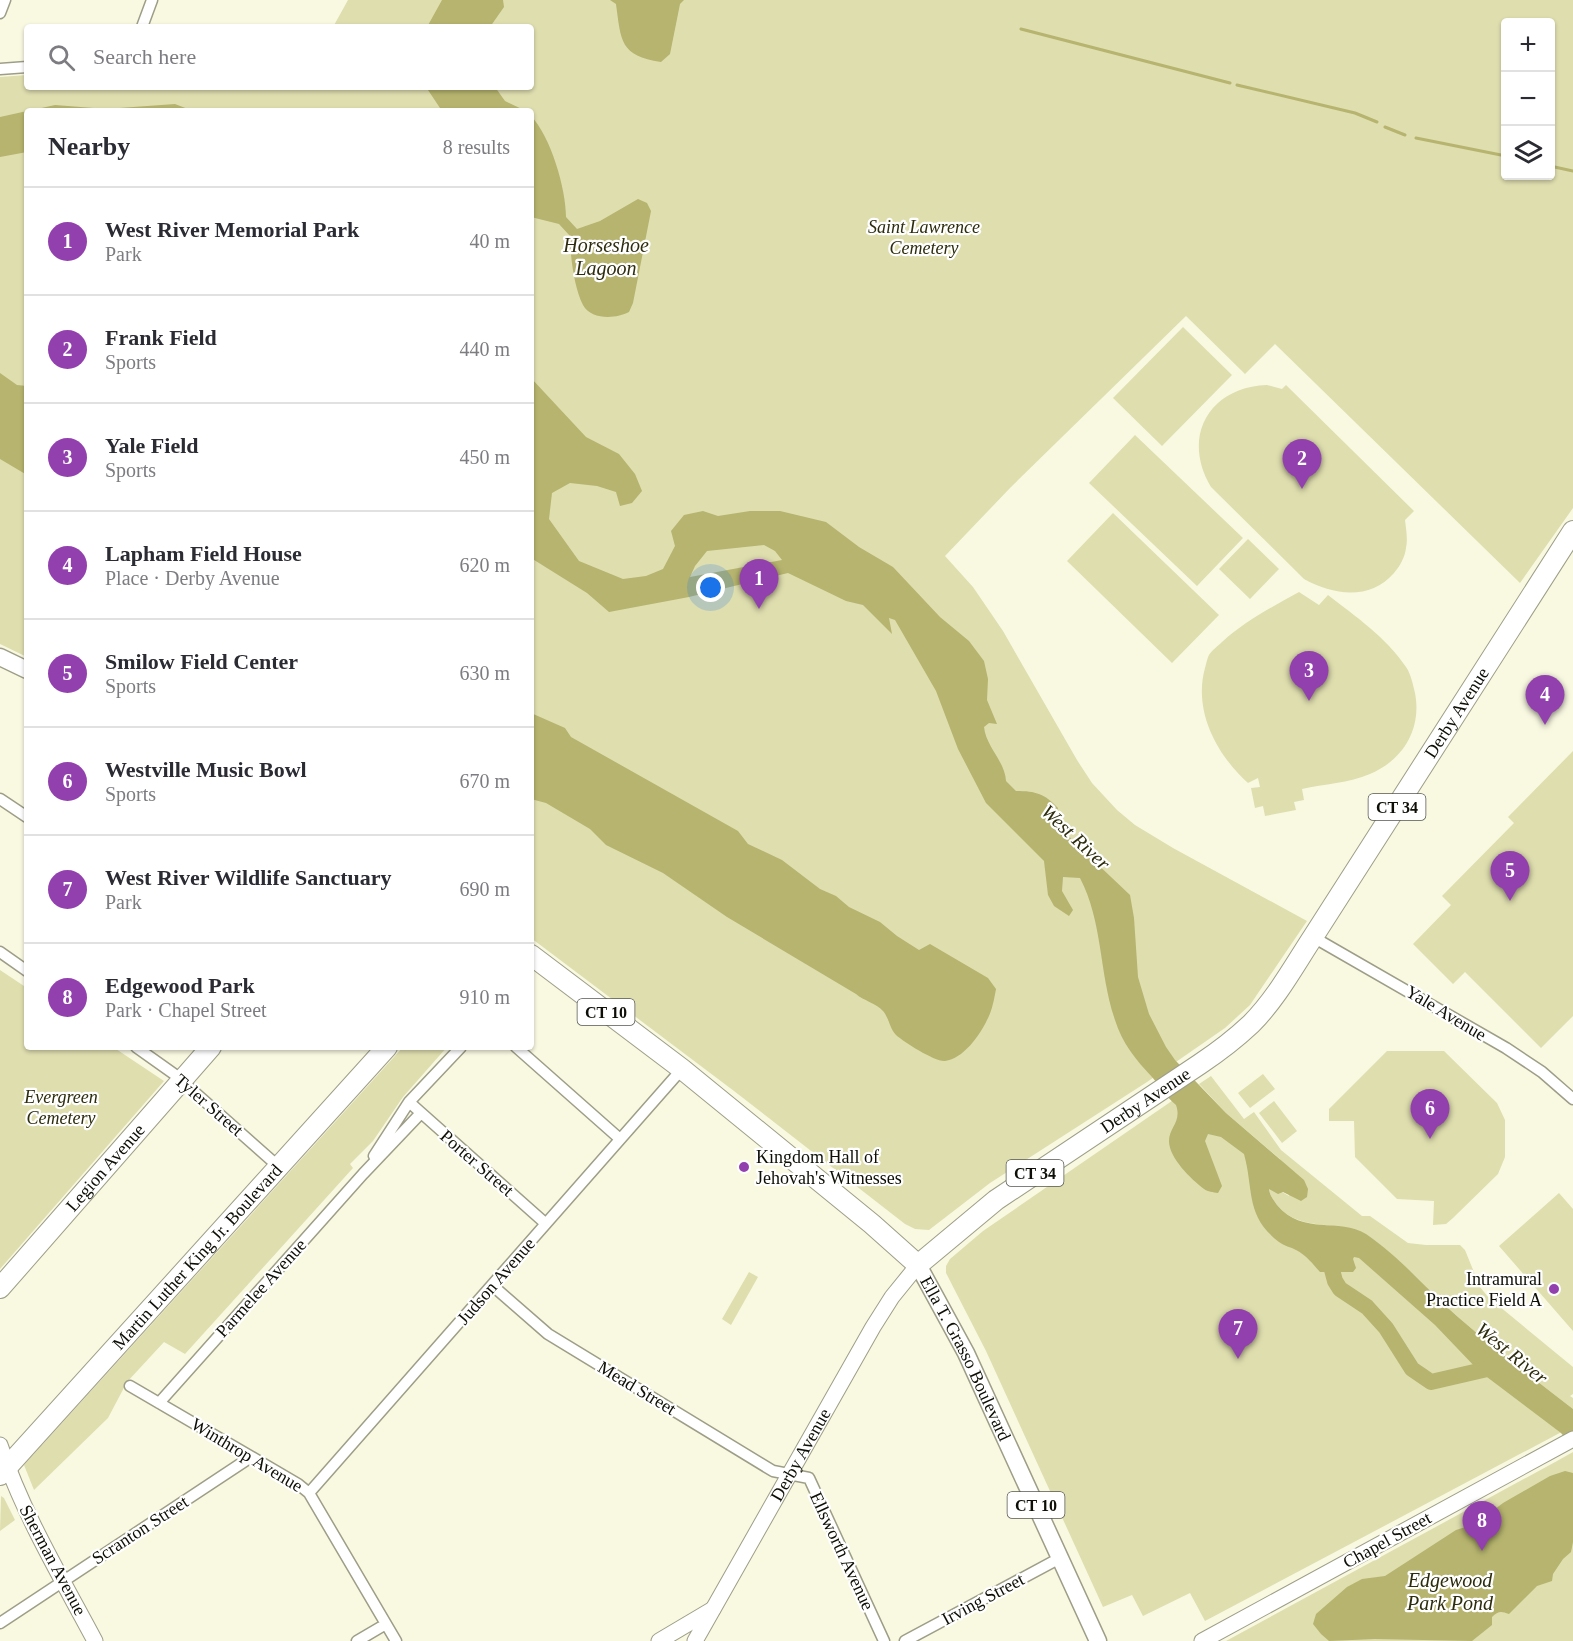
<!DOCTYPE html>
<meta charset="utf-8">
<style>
:root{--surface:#fff;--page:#f2f2f3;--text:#2b2b33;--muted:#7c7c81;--line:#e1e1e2;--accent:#9340af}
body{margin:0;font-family:Georgia,serif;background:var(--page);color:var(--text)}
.controls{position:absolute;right:18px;top:18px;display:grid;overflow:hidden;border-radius:6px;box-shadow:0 2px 4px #0004}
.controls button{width:54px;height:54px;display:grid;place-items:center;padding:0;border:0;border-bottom:2px solid var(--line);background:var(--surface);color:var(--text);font:30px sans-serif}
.you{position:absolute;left:711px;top:588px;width:21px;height:21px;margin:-15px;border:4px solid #fff;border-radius:50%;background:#1a73e8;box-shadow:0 0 0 9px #1a73e833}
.badge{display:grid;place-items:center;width:39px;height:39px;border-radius:50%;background:var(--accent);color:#fff;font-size:20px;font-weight:700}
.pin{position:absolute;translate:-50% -50px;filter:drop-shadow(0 2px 3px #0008)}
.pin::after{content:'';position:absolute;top:32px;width:21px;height:18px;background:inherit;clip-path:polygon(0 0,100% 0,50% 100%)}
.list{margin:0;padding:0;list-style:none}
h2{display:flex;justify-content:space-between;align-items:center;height:78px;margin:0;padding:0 24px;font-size:26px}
h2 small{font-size:20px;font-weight:400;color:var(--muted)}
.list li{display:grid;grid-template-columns:39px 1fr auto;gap:18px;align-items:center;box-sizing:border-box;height:108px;padding:0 24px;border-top:2px solid var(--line)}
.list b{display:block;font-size:22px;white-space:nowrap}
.list p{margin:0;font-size:20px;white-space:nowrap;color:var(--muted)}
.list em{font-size:20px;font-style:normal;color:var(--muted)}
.icon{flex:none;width:33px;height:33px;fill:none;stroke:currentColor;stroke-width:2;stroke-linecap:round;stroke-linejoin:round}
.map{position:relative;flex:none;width:1573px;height:1641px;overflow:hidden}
.search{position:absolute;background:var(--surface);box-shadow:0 2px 4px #0004;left:24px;top:24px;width:510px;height:66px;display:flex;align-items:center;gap:15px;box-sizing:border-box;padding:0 21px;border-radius:6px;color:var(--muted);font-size:22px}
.panel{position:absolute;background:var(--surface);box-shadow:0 2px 4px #0004;left:24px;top:108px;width:510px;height:942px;border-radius:6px}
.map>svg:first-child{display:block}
.green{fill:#dfdeaf;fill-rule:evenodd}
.water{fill:#b6b46e;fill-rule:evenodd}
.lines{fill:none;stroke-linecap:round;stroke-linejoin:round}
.stream{stroke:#b6b46e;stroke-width:3}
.river{stroke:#b6b46e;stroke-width:16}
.street-casing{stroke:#9e9e88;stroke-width:13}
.secondary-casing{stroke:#9e9e88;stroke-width:17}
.primary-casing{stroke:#9e9e88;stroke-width:19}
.highway-casing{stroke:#9e9e88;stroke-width:22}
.street{stroke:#fff;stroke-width:10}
.secondary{stroke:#fff;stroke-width:15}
.primary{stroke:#fff;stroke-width:16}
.highway{stroke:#fff;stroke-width:20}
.poi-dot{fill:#9340af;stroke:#fff;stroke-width:2}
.labels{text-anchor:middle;stroke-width:4.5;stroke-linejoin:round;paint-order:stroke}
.shield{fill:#fff;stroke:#565651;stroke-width:1.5}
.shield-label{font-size:16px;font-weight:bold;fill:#0e0e06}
.park-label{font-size:18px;font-style:italic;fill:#2d2c0c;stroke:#fff}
.street-label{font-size:18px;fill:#0e0e06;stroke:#fff}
.poi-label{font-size:18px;fill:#0e0e06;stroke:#fff;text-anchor:start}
.water-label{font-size:20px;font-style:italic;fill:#2d2c0c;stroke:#fff}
</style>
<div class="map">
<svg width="1573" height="1641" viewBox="0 0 1573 1641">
<rect width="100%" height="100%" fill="#f9f9e2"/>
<!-- green -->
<path class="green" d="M348,0H1573V508L1520,583L1275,344L1245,374L1186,316L1011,487L945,556L973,587L1003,631L1077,760L1092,783L1117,810L1135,825L1173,848L1307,921L1250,1005L1225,1028L1147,1082L990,1183L929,1230L915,1229L905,1224L734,1091L531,938V111H27V657L0,644V77L27,75V87H531V27H333ZM1506,22H1550V176H1506Z
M1183,327L1232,375L1162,446L1113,398Z
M1267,385L1282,389L1286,385L1414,511L1405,520C1406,529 1408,539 1406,548C1405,557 1400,566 1394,573C1370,601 1333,595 1304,579L1211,487C1181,437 1209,387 1267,385Z
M1135,435L1243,538L1197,586L1089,483Z
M1113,513L1219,615L1172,663L1067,561Z
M1248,539L1279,569L1250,599L1219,569Z
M1299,592L1319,605L1328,595C1355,616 1387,638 1406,667C1411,674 1413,685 1415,693C1422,729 1403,760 1370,774C1349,783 1324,784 1302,789L1304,800L1294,802L1296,810L1265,816L1263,806L1255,808L1251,788L1260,787L1258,778L1248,783C1217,755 1193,711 1205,668C1206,665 1207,659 1209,655C1212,650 1218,646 1222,642C1245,621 1272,607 1299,592Z
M1573,751V1016L1541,1048L1465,972L1453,984L1413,944L1451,905L1442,896L1514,823L1508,817Z
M0,970L27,988V1047H113L164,1081L0,1269Z
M403,1047H447L403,1097L373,1141L350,1164L353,1168L185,1354L164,1342L127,1382L108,1418L34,1490L24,1465Z
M1387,1051H1444L1497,1103L1505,1120V1157L1498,1174L1453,1218L1446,1224L1433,1225L1434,1201L1397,1199L1355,1157L1354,1121H1329V1109Z
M1263,1074L1275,1089L1250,1108L1238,1093Z
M1211,1076L1244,1119L1254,1112L1281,1150L1362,1216H1370L1408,1243L1426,1245H1460L1465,1250L1480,1287L1488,1297L1573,1367V1394L1570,1396L1573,1398V1409C1534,1379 1495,1349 1458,1317C1428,1291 1401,1260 1369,1237C1341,1217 1302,1235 1277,1205C1273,1199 1270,1196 1269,1189L1282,1192L1289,1196L1280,1159L1226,1113L1199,1084Z
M1182,1094L1244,1141L1263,1202L1285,1230L1359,1249L1571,1427L1205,1621L1190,1593L1143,1616L1132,1595L1103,1607L986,1351L946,1273V1266L950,1259L983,1231Z
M1274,1101L1297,1131L1282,1143L1259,1113Z
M1559,1193L1573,1209V1331L1499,1246Z
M749,1272L758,1277L731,1325L722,1319Z
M1573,1452V1641H1226L1557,1461Z
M1,1496L4,1498L15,1520L0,1531Z"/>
<!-- water -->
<path class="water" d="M442,0H503L504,7L490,27H427Z
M610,0H684L680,4L670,54L661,62C620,56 621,41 616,4Z
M426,87H495L505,101L526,111H442Z
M175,104L193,111H28L55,105L106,109Z
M27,111V152L0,157V117Z
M531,116C551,137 566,189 566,217L577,229L600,221L638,199L647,203L651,211L633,303L629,312C616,319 591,320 583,305C574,288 570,254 570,236L559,224L531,217Z
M0,373L17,385L27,386V475L0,459Z
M531,378L586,437L619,454L635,474L642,491L632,503L620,506L616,492L597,486L570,483L552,493L549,519L579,561L623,579L646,576L663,569L675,546L671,531L684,515L703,511L718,516L750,511H780L826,522L859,547L893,567L940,617L969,641L984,661L988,679L987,700L997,724L989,723L984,727C986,747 1005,761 1006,781L1016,791C1036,791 1045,794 1058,808L1055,817L1072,840L1130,895L1134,918L1138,977L1149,1014L1166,1047L1175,1060L1226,1113L1304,1180L1308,1189L1307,1197L1301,1201L1283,1192L1278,1194L1269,1189C1270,1196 1273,1199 1277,1205C1303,1236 1339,1217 1366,1234C1400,1257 1427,1290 1458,1317C1495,1349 1534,1379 1573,1409V1447L1561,1433L1479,1371L1435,1325L1359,1258L1354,1257L1353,1259L1356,1268L1353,1272H1320C1313,1264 1306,1255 1296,1250C1291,1247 1284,1246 1279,1242C1245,1216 1254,1190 1244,1154L1221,1137L1208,1134L1205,1141L1222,1186L1218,1193C1213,1192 1208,1192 1204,1189C1191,1179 1169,1158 1169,1141C1169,1127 1182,1122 1176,1105C1166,1097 1160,1086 1152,1077C1136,1060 1122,1043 1115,1020C1099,973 1103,922 1080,878L1063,877L1062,891L1073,910L1069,916L1054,906L1048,895L1044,861L986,803L958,749L936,691L895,620L889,618L892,634L863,605L846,601L788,573L689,597L609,612L587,593L531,558ZM764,545L775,551L782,560L690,577L695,566L707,551Z
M531,713L565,728L571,737L738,831L748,844L782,860L820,889L836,896L849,907L880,922L897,936L919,950L930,944L988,978L996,989C994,1000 992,1011 987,1020C980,1035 963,1059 945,1061C935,1062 904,1042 896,1035C890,1029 889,1018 883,1011C876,1003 864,1001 856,994L727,917L663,873L606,845L590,829L546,803L531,799Z
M1565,1471L1573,1473V1542L1571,1552L1563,1559L1553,1574L1552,1581L1537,1586L1509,1614C1501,1611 1498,1611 1492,1617V1625L1472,1641L1375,1639L1329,1641L1321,1634L1313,1624L1316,1614L1347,1587L1362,1579L1385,1576L1456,1530L1475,1524L1503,1503L1550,1476Z"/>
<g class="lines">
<!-- stream -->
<path class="stream" d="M1021,29L1230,83
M1237,85L1355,113L1377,122
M1385,127L1405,135
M1416,138L1506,156
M1550,166L1573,171"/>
<!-- river -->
<path class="river" d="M1327,1251L1335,1281L1340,1289L1367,1307L1386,1328L1412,1369L1431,1382L1496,1367"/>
<defs>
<path id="street" d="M0,13L5,0
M142,27L152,0
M0,69L27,67
M0,799L27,817
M1313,937L1506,1048L1542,1072L1573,1099
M0,952L27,971
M136,1047L174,1074L279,1167
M516,1047L620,1139
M409,1102L545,1223
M374,1156L409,1102L461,1047
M493,1286L548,1334L773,1471L809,1478L884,1641
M130,1386L298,1484L309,1493L396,1641
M159,1403L363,1174L421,1113
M309,1493L682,1069
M0,1623L251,1457
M357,1641L386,1624
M905,1641L1060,1558"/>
<g id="secondary">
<path d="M0,1445C23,1514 61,1577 95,1641"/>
<path d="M659,1641L713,1609"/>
<path id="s1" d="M695,1641L873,1327L892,1297L918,1265"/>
<path d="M1202,1641L1573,1439"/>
</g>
<g id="primary">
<path d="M0,657L27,670"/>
<path id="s2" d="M918,1265L966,1353L1098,1641"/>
</g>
<g id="highway">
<path id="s3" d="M531,955L682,1069L872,1224L918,1265L996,1200L1200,1064C1218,1052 1235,1039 1251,1024C1276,999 1294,966 1313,937L1573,531"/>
<path id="s4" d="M0,1288L211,1047"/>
<path id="s5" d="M0,1475L387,1047"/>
</g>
</defs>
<!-- street casing -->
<use href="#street" class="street-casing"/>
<!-- secondary casing -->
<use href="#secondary" class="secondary-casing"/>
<!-- primary casing -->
<use href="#primary" class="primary-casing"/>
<!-- highway casing -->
<use href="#highway" class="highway-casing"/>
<!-- street -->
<use href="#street" class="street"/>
<!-- secondary -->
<use href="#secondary" class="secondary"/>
<!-- primary -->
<use href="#primary" class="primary"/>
<!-- highway -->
<use href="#highway" class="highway"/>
</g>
<!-- markers -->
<g class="poi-dot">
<circle cx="744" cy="1167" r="6"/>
<circle cx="1554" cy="1289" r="6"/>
</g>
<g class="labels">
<!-- shield labels -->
<g class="shield">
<rect x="1368.5" y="794" width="57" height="26" rx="4.5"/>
<rect x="577.5" y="999" width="57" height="26" rx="4.5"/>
<rect x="1006.5" y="1160" width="57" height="26" rx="4.5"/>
<rect x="1007.5" y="1492" width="57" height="26" rx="4.5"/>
</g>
<g class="shield-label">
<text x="1397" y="813">CT 34</text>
<text x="606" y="1018">CT 10</text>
<text x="1035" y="1179">CT 34</text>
<text x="1036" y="1511">CT 10</text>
</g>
<!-- park labels -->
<g class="park-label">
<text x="924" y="233">Saint Lawrence<tspan x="924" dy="21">Cemetery</tspan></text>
<text x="61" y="1103">Evergreen<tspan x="61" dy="21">Cemetery</tspan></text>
</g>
<!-- street labels -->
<g class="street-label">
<text dy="6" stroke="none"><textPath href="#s3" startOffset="1281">Derby Avenue</textPath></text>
<text transform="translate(1446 1013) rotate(31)" y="6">Yale Avenue</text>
<text dy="6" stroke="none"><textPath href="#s3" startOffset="777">Derby Avenue</textPath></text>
<text transform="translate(209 1105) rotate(41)" y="6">Tyler Street</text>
<text transform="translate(477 1163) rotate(41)" y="6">Porter Street</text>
<text dy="6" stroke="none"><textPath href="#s4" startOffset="160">Legion Avenue</textPath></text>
<text dy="6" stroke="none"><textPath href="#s5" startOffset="294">Martin Luther King Jr. Boulevard</textPath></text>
<text transform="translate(496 1281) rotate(-49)" y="6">Judson Avenue</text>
<text transform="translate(261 1288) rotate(-48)" y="6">Parmelee Avenue</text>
<text dy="6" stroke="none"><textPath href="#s2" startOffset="105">Ella T. Grasso Boulevard</textPath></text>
<text transform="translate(637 1388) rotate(31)" y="6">Mead Street</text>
<text dy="6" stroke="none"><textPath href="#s1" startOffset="214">Derby Avenue</textPath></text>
<text transform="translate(247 1455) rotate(31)" y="6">Winthrop Avenue</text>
<text transform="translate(140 1530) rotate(-33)" y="6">Scranton Street</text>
<text transform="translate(1387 1540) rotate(-29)" y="6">Chapel Street</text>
<text transform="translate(842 1551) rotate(65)" y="6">Ellsworth Avenue</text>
<text transform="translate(53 1560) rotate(62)" y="6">Sherman Avenue</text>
<text transform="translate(983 1599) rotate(-28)" y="6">Irving Street</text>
</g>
<!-- poi labels -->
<g class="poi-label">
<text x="756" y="1163">Kingdom Hall of<tspan x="756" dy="21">Jehovah's Witnesses</tspan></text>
<text x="1542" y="1285" text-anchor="end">Intramural<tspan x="1542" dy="21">Practice Field A</tspan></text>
</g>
<!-- water labels -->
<g class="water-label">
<text x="606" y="252">Horseshoe<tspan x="606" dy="23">Lagoon</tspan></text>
<text transform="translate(1076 837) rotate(43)" y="7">West River</text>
<text transform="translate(1512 1353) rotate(39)" y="7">West River</text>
<text x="1450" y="1587">Edgewood<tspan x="1450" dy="23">Park Pond</tspan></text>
</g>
</g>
</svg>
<div class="controls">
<button>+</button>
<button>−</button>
<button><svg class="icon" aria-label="layers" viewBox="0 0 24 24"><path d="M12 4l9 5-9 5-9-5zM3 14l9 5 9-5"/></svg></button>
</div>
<div class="you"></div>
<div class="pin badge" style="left:759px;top:609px">1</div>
<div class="pin badge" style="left:1302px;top:489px">2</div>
<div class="pin badge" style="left:1309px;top:701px">3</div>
<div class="pin badge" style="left:1545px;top:725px">4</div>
<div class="pin badge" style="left:1510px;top:901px">5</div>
<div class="pin badge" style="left:1430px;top:1139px">6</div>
<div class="pin badge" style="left:1238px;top:1359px">7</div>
<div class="pin badge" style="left:1482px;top:1551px">8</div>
<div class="search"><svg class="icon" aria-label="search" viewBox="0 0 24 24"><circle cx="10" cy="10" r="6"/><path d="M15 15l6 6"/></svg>Search here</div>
<section class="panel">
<h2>Nearby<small>8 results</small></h2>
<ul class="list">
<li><span class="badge">1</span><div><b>West River Memorial Park</b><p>Park</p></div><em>40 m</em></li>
<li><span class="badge">2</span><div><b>Frank Field</b><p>Sports</p></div><em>440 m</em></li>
<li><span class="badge">3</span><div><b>Yale Field</b><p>Sports</p></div><em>450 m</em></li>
<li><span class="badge">4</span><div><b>Lapham Field House</b><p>Place · Derby Avenue</p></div><em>620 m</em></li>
<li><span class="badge">5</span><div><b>Smilow Field Center</b><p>Sports</p></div><em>630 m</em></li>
<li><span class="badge">6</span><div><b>Westville Music Bowl</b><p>Sports</p></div><em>670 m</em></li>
<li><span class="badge">7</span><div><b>West River Wildlife Sanctuary</b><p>Park</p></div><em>690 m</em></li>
<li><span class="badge">8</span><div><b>Edgewood Park</b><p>Park · Chapel Street</p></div><em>910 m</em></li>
</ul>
</section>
</div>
